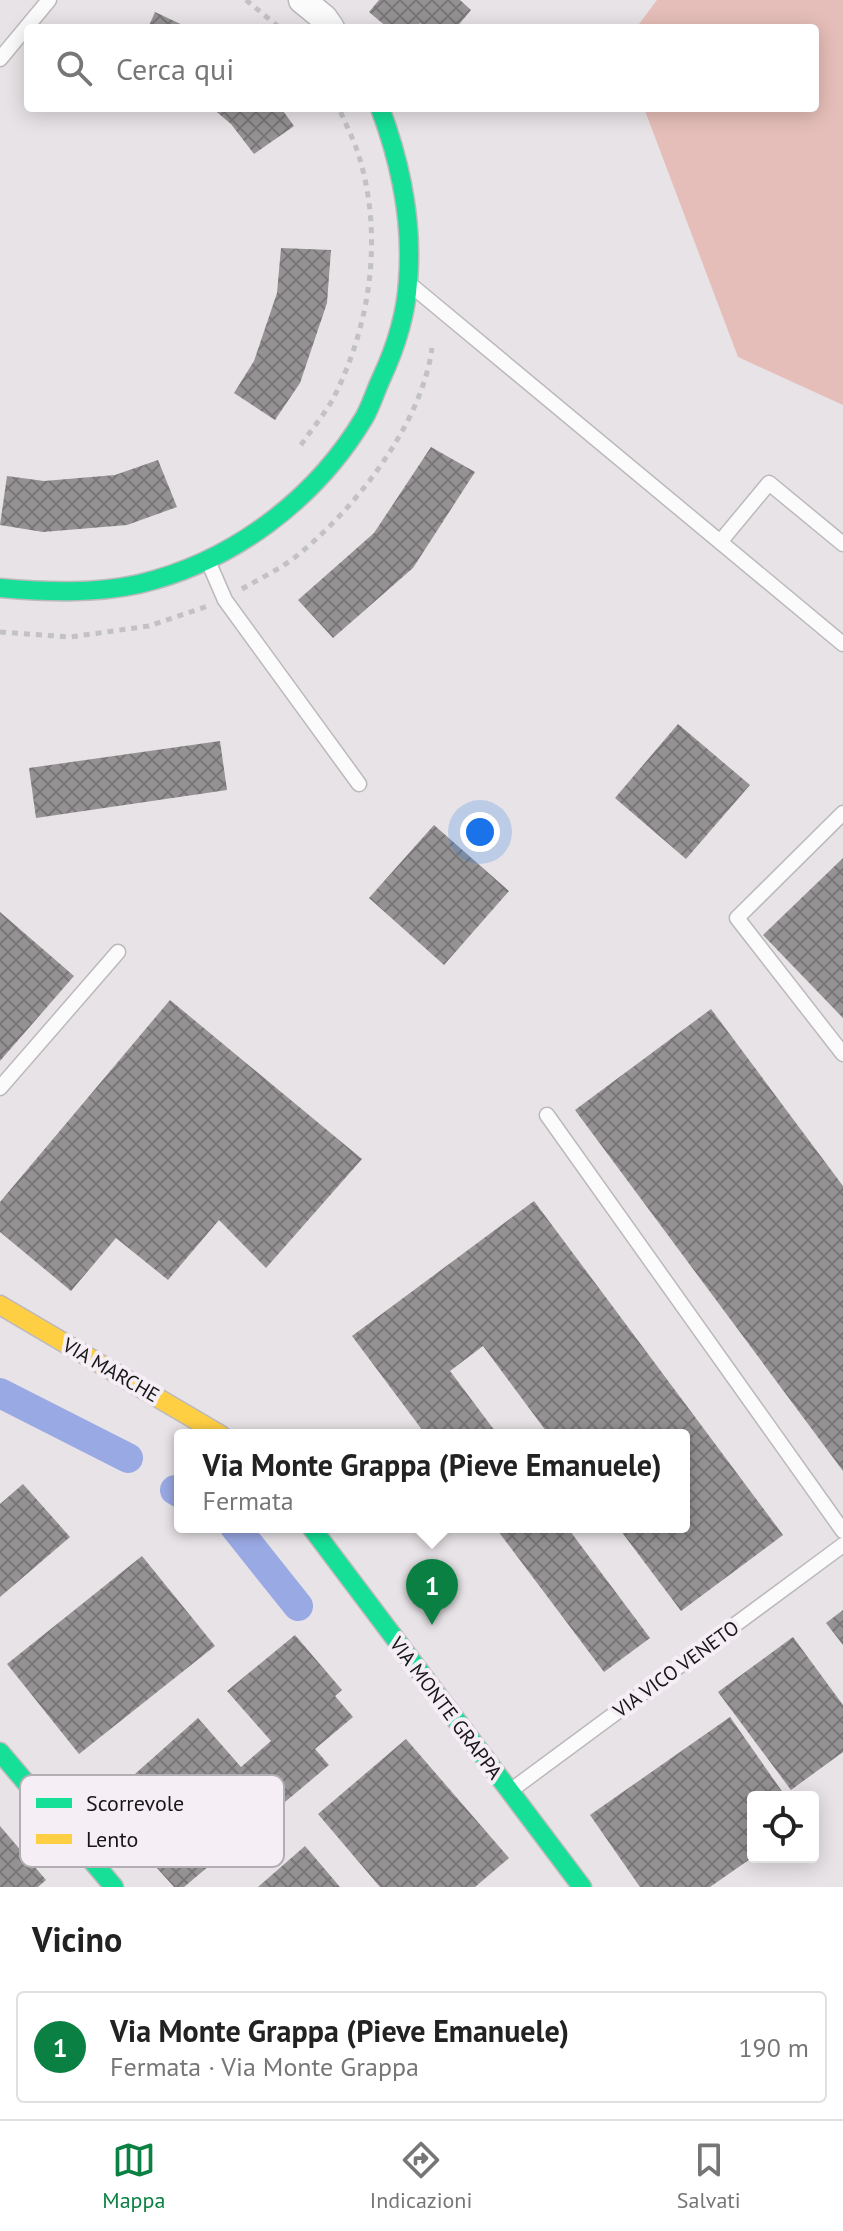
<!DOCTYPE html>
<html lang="it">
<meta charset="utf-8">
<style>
:root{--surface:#fff;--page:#f6f6f6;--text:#222;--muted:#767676;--line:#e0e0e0;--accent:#0b8043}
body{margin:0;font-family:"PT Sans",sans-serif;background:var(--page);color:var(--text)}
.controls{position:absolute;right:24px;bottom:24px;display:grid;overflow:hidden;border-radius:8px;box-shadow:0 4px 20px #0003}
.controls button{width:72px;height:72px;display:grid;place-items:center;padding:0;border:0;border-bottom:2px solid var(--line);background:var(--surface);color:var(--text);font:40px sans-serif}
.you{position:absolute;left:480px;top:832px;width:28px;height:28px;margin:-20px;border:6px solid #fff;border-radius:50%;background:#1a73e8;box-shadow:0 0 0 12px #1a73e833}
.badge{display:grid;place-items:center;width:52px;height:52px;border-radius:50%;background:var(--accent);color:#fff;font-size:26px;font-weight:700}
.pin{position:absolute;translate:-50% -66px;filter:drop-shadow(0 2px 4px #0008)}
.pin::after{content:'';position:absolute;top:42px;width:28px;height:24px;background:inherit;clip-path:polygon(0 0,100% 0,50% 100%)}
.popup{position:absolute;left:174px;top:1429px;width:516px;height:104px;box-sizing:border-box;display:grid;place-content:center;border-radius:8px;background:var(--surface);filter:drop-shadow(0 2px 6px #0005);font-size:26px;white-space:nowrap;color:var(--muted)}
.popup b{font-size:30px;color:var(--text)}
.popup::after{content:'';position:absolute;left:50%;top:100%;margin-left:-16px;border:16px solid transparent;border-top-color:var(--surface)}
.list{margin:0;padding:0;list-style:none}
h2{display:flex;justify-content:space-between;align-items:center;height:104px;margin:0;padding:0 32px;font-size:34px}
h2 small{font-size:26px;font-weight:400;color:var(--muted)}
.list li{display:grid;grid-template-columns:52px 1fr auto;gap:24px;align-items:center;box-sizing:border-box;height:112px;margin:0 16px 16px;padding:0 16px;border:2px solid var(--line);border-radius:8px}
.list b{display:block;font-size:30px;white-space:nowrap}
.list p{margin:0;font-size:26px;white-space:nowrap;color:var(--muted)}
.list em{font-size:26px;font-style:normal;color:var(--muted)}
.icon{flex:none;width:44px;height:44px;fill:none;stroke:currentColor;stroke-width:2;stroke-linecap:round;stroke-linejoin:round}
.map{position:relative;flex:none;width:843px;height:1887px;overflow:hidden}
.search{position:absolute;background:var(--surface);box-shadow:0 4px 20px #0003;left:24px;right:24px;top:24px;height:88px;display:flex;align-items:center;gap:20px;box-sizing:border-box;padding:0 28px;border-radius:8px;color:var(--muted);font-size:30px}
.sheet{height:232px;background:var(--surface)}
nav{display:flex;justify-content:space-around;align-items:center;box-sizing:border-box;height:112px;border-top:2px solid var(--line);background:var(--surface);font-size:22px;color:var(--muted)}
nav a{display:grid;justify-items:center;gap:4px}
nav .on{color:var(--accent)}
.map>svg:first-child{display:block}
.green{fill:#e6beb9}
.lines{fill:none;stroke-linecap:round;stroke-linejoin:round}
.canal{stroke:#99a9e3;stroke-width:30}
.building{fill:url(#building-cross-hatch)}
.lane-casing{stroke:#bcb9bc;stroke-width:17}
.street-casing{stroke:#bcb9bc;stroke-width:29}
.fast-casing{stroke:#bcb9bc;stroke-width:21}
.slow-casing{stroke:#bcb9bc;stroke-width:21}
.path{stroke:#c3c2c3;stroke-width:5;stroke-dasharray:6 6;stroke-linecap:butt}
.lane{stroke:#fbfbfb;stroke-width:14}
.street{stroke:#fbfbfb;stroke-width:26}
.fast{stroke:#16e098;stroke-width:18}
.slow{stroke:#ffcf43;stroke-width:18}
.labels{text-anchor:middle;stroke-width:8;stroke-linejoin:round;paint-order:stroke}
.street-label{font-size:20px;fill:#181618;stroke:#f5eff5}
.key{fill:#f5eff5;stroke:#b3aeb3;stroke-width:2}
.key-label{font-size:22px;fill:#181618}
</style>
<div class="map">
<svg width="843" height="1887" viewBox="0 0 843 1887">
<defs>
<pattern id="building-cross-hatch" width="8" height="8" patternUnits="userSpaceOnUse" patternTransform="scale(2)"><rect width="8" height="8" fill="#959294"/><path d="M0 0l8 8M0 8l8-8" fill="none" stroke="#797678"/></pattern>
</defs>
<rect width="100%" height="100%" fill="#e7e3e6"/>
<!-- green -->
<path class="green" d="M657,0H843V405L738,357L644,108H815V28H636Z"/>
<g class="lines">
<!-- canal -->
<path class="canal" d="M0,1393L128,1458
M175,1490L180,1493
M235,1527L298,1606"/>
</g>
<!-- building -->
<path class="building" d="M379,0H460L471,10L456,28H425L420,23L416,28H388L369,12Z
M155,12L189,28H148Z
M212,108H281L294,126L254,154L231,124Z
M281,248L331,250L327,303L300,383L275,420L234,393L254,361L277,293Z
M431,447L475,472L413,568L333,638L298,600L374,533Z
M158,460L177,507L127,525L43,532L0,525L7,476L44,481L115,475Z
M678,724L750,785L686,859L615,798Z
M220,741L227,790L36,818L29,768Z
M434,825L509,891L444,965L369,898Z
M843,858V1018L763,935Z
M0,912L74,976L0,1061Z
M170,1000L362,1159L266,1268L219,1220L168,1280L116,1238L71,1291L0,1232V1202Z
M711,1009L843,1186V1471L575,1110Z
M534,1201L783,1535L681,1611L618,1527H684V1435H549L483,1346L450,1371L498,1435H426L352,1336Z
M23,1484L70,1537L0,1597V1504Z
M495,1527H567L650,1638L604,1672Z
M142,1556L215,1646L79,1754L7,1664Z
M843,1610V1645L826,1623Z
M295,1635L342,1690L335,1696L353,1717L315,1749L329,1765L184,1887H174L100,1805L198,1718L241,1767L271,1741L227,1691Z
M793,1637L843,1705V1752L791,1790L718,1692Z
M730,1717L786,1797H753V1857L710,1887H640L590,1815Z
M406,1739L509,1858L475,1887H380L318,1814Z
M0,1826L46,1880L38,1887H0Z
M305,1846L340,1887H258Z"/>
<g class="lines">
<defs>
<path id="lane" d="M0,59L49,0
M412,286L843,644
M720,542L769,483L843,544
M208,561L225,600L359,784
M843,813L737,918L843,1054
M0,1088L118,952
M547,1115L843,1531
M510,1791L843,1545"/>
<path id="street" d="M302,0L324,18L331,28"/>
<path id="fast" d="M0,588C46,592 94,594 139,584C232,562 315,500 364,418C371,406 375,392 381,379C396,347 406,316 408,281C413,221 401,164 380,108
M311,1527L582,1887
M0,1752L114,1887"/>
<path id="slow" d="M0,1305L221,1435"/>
</defs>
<!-- lane casing -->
<use href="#lane" class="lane-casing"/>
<!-- street casing -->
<use href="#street" class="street-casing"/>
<!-- fast casing -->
<use href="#fast" class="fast-casing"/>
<!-- slow casing -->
<use href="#slow" class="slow-casing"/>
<!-- path -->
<path class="path" d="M246,0L280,28
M301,445C311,430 324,415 333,399C371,324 384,235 358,153C353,138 345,123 339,108
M242,589C259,579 278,570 294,558C354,511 422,424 432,348
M0,632L70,637L149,626L208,606"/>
<!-- lane -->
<use href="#lane" class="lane"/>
<!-- street -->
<use href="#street" class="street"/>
<!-- fast -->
<use href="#fast" class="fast"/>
<!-- slow -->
<use href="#slow" class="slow"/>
</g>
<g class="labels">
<!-- street labels -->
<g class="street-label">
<text transform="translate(111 1370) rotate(30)" y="7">VIA MARCHE</text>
<text transform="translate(676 1669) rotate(-36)" y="7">VIA VICO VENETO</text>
<text transform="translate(446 1708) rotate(53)" y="7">VIA MONTE GRAPPA</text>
</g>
</g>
<!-- legend -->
<rect x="20" y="1775" width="264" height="92" rx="12" class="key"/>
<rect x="36" y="1798" width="36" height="10" fill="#16e098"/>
<rect x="36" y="1834" width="36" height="10" fill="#ffcf43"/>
<g class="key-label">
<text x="86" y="1811">Scorrevole</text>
<text x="86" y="1847">Lento</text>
</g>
</svg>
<div class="controls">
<button><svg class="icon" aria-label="locate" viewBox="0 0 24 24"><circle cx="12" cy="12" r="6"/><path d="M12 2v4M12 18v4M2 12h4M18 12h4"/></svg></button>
</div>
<div class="you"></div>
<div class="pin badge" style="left:432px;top:1625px">1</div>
<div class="popup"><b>Via Monte Grappa (Pieve Emanuele)</b>Fermata</div>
<div class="search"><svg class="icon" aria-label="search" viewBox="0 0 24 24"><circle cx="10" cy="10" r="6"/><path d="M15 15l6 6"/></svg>Cerca qui</div>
</div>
<section class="sheet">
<h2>Vicino<small></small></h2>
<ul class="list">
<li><span class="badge">1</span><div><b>Via Monte Grappa (Pieve Emanuele)</b><p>Fermata · Via Monte Grappa</p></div><em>190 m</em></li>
</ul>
</section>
<nav>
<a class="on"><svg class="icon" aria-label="map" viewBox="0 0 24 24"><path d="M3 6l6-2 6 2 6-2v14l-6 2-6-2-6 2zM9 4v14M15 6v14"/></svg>Mappa</a>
<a><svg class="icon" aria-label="directions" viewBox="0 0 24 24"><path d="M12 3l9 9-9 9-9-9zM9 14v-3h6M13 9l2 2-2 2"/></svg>Indicazioni</a>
<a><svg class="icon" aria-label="saved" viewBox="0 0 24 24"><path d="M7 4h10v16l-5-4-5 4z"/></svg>Salvati</a>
</nav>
